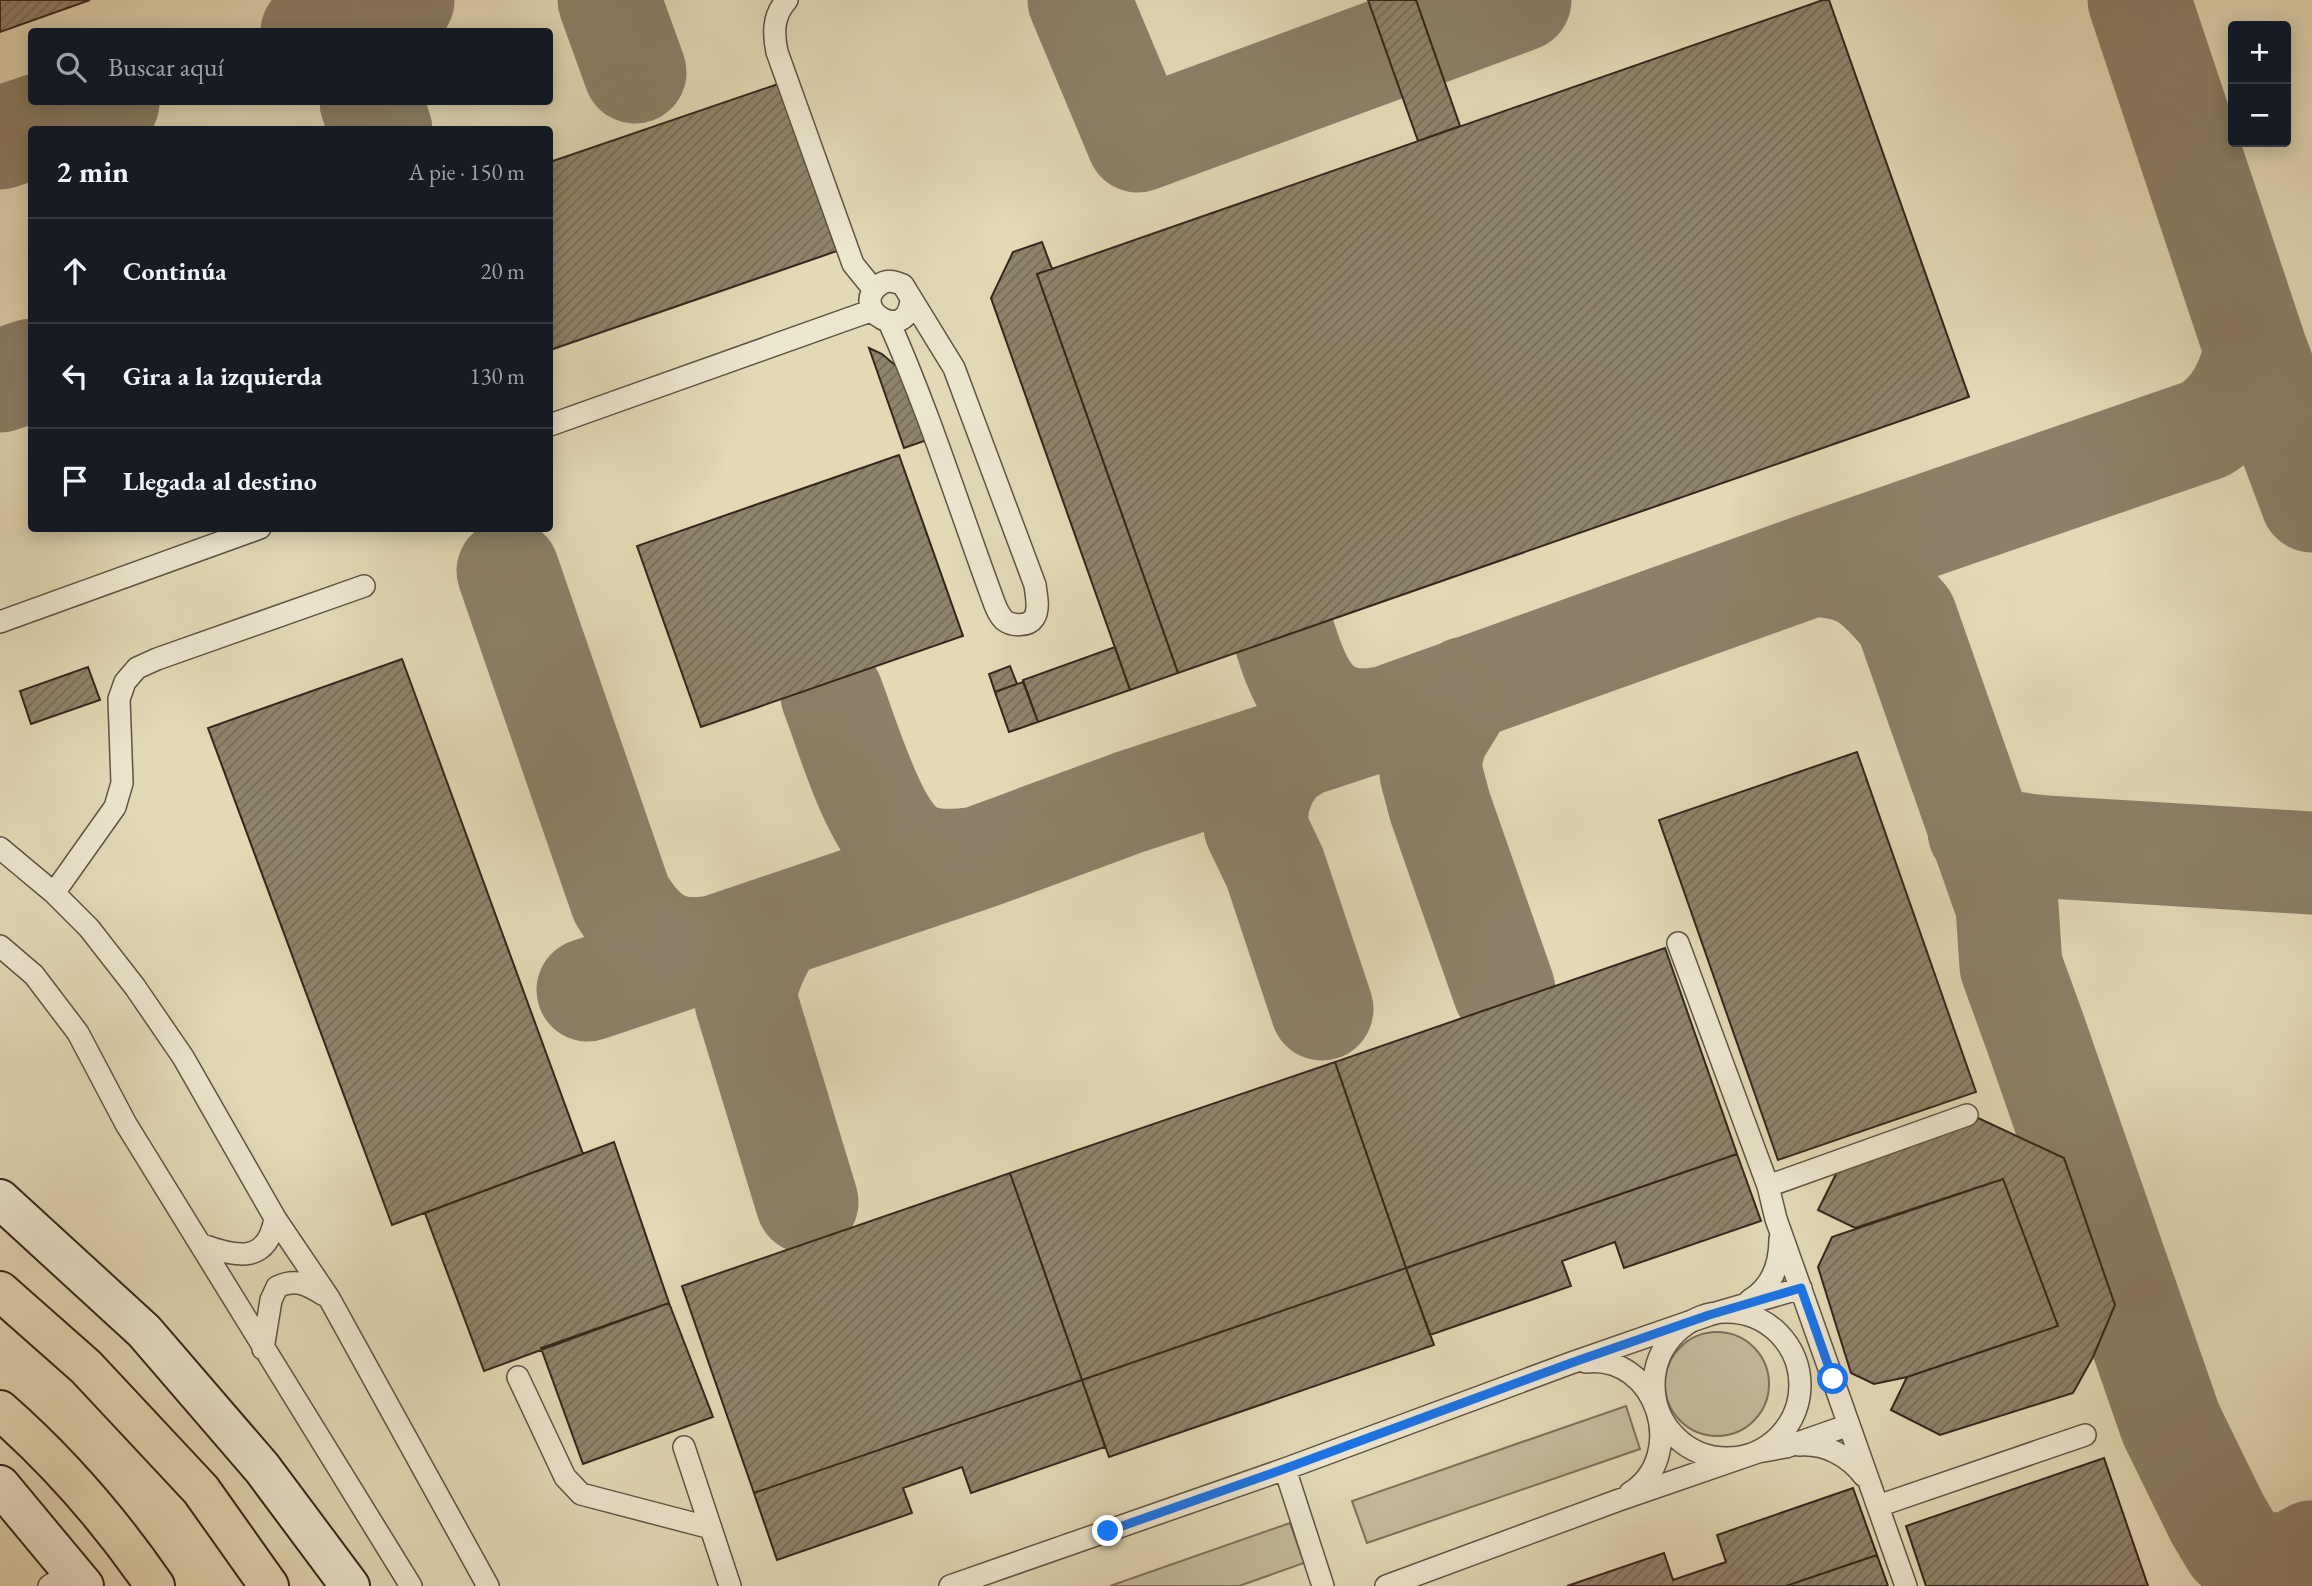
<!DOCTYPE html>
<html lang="es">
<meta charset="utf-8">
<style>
:root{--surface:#171b24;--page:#20242c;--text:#f1f3f6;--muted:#9ea1a6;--line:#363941}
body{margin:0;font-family:"EB Garamond",serif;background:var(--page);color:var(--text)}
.controls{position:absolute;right:21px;top:21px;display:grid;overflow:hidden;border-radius:7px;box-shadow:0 4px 18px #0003}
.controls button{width:63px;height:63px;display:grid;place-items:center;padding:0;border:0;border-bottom:2px solid var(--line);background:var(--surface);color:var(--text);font:35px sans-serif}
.stop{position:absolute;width:21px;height:21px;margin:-16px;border:5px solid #1a73e8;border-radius:50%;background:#fff}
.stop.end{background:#1a73e8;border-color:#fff;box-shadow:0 2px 7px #0008}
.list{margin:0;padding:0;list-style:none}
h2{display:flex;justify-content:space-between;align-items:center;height:91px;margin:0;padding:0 28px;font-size:30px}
h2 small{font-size:23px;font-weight:400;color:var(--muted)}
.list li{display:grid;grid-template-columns:46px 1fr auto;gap:21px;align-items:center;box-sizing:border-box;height:105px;padding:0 28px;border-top:2px solid var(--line)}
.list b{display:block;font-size:26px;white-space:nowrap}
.list em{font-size:23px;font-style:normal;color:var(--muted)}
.icon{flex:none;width:38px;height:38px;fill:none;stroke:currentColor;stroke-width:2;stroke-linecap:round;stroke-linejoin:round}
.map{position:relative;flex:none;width:2312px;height:1586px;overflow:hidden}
.search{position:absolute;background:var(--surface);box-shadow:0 4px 18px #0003;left:28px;top:28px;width:525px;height:77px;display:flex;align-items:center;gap:18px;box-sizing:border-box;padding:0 24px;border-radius:7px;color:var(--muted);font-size:26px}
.panel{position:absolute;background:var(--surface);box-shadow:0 4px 18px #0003;left:28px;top:126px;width:525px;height:406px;border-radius:7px}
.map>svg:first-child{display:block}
.green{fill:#c5bb9b;stroke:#7d705b;stroke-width:2}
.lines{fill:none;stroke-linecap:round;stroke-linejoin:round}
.taxiway{stroke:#8c8068;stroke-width:103}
.building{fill:url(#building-hatch);stroke:#35261b;stroke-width:2}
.lane-casing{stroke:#605342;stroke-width:24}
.secondary-casing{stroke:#35261b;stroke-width:42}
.primary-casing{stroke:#35261b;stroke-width:42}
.lane{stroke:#ede6cf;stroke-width:21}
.secondary{stroke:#ede6cf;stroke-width:38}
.primary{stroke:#e3d9b5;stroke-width:38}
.route{stroke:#1a73e8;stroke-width:9}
</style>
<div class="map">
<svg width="2312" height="1586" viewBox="0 0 2312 1586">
<defs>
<pattern id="building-hatch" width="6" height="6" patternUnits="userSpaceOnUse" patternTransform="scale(1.75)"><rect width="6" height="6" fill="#8f836b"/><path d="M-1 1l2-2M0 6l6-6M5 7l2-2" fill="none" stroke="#766b57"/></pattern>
</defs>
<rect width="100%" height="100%" fill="#e3d9b5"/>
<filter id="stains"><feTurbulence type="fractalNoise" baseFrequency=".00286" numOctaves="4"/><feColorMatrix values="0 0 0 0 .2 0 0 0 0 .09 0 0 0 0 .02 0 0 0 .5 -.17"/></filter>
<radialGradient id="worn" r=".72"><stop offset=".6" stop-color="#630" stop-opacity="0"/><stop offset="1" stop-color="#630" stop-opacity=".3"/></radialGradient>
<!-- green -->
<path class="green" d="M1665 1384a52 52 0 1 1 104 0a52 52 0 1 1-104 0Z
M1626,1406L1640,1449L1367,1543L1352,1501Z
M1290,1523L1304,1563L1239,1586H1110Z"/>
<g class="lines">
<!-- taxiway -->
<path class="taxiway" d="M609,0L635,72
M1079,0L1138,141L1520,0
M2139,0L2256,351L2312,501
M312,32L403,0
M371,102L381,130
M0,138L108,102
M0,381L32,370
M1812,565C1861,567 1875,582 1906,618L2007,906L2011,966L2036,1035L2171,1424L2217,1518L2233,1545L2250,1560L2274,1565L2296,1561L2312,1552
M508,571L621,899C648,943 671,954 721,946
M1286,641C1303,695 1323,730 1388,717
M1466,688L1436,737L1431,758V773L1440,807L1504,990
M832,695C848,736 871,820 904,847C924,864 954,861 978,858
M1305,743L1280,759L1267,778L1259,797L1255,826L1275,868L1322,1009
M1979,831C2002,843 2023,845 2048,847L2312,863
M773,928C761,950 745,975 746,1001L807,1202
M588,990L978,858L1130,802L1388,717L1812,565L2206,429C2235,410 2247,384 2256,351"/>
</g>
<!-- building -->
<path class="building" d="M0,0H90L0,32Z
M1368,0H1416L1460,126L1418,141Z
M1823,0H1829L1969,397L1178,673L1037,274Z
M778,84L837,251L550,350V162Z
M1042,242L1052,269L1037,274L1178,673L1130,690L991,298L1013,252Z
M869,348L882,354L902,371L930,439L904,448Z
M899,455L963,636L701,727L637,546Z
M1115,647L1130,690L1038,722L1023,680Z
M402,659L583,1154L392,1225L208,728Z
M1010,666L1017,684L995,692L989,674Z
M88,667L100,700L31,724L20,691Z
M1023,682L1038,722L1009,732L995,692Z
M1857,752L1976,1092L1778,1160L1659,820Z
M1665,948L1737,1154L1406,1268L1335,1062Z
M1335,1062L1406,1268L1082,1380L1010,1173Z
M1978,1118L2064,1158L2115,1305L2093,1357L2073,1393L1940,1435L1891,1410L1907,1377L2058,1326L2003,1179L1855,1228L1818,1210L1841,1164Z
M614,1142L669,1303L484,1371L425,1213Z
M1737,1154L1761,1221L1624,1268L1615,1242L1562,1261L1571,1286L1430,1335L1406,1268Z
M1010,1173L1082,1380L754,1493L682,1286Z
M2003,1179L2058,1326L1907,1377L1874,1384L1851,1373L1818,1267L1832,1237Z
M1406,1268L1434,1345L1109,1457L1082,1380Z
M669,1303L713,1417L583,1464L541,1348Z
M1082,1380L1105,1447L971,1493L962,1467L903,1488L912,1513L777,1560L754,1493Z
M2104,1458L2148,1586H1926L1906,1526Z
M1853,1488L1877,1555L1786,1586H1567L1664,1553L1673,1580L1726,1562L1717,1535Z
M1877,1555L1888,1586H1786Z"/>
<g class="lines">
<defs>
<path id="lane" d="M787,0C773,15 773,33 777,52L853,264L874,290
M889,322C930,414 960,511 995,605C997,610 1000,616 1004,620C1011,626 1028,627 1034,618C1040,609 1036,594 1035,585L954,368L903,285C894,281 886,279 878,286C849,310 908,345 911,299
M550,425L873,310
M0,622L260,528
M0,848L54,893L89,928L135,987L183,1057L275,1218L329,1298L488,1586
M54,893L115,807L122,783L119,699L125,682L137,668L157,659L364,586
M1678,943L1768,1186L1776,1219L1906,1586
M0,946L34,975L78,1033L126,1124L411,1586
M1768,1186L1967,1115
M203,1245C238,1258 268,1263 275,1218
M1750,1300C1772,1287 1780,1264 1780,1239
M1654 1385a73 73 0 1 1 146 0a73 73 0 1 1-146 0Z
M263,1349L271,1300L277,1287C295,1278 307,1284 324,1295
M1586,1362C1657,1354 1689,1456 1630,1493
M518,1377L565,1477L581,1494L711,1528
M1799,1445C1825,1443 1849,1456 1864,1476
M684,1447L730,1586
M1285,1469L1323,1586
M1878,1506L2085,1435
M49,1586L72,1571
M950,1586L1285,1469L1571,1363L1709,1315L1801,1288
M1386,1586L1619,1500L1758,1452L1786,1447L1849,1425"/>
<path id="secondary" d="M0,1199L144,1331L262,1468L350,1586
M0,1485L84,1586"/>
<path id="primary" d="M0,1291L86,1367L201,1490L269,1586
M0,1410C58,1461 111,1522 155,1586"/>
</defs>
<!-- lane casing -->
<use href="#lane" class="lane-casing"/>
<!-- secondary casing -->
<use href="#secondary" class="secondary-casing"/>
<!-- primary casing -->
<use href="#primary" class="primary-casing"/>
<!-- lane -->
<use href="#lane" class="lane"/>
<!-- secondary -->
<use href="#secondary" class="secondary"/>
<!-- primary -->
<use href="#primary" class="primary"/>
</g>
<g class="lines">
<!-- route -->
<path class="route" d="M1108,1531L1284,1469L1571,1363L1709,1315L1801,1288L1833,1379"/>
</g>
<rect width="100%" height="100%" filter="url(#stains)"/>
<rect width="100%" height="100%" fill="url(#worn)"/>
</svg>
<div class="controls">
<button>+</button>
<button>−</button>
</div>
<div class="stop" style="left:1833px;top:1379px"></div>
<div class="stop end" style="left:1108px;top:1531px"></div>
<div class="search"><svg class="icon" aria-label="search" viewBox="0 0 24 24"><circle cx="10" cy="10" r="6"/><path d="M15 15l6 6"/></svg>Buscar aquí</div>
<section class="panel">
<h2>2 min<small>A pie · 150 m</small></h2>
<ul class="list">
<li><svg class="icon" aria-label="ahead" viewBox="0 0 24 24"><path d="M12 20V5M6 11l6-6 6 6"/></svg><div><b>Continúa</b></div><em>20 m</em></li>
<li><svg class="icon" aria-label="left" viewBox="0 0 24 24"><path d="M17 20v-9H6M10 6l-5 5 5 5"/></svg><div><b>Gira a la izquierda</b></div><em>130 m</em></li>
<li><svg class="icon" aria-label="arrive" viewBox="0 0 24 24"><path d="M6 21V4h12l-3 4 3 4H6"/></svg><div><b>Llegada al destino</b></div></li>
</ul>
</section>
</div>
